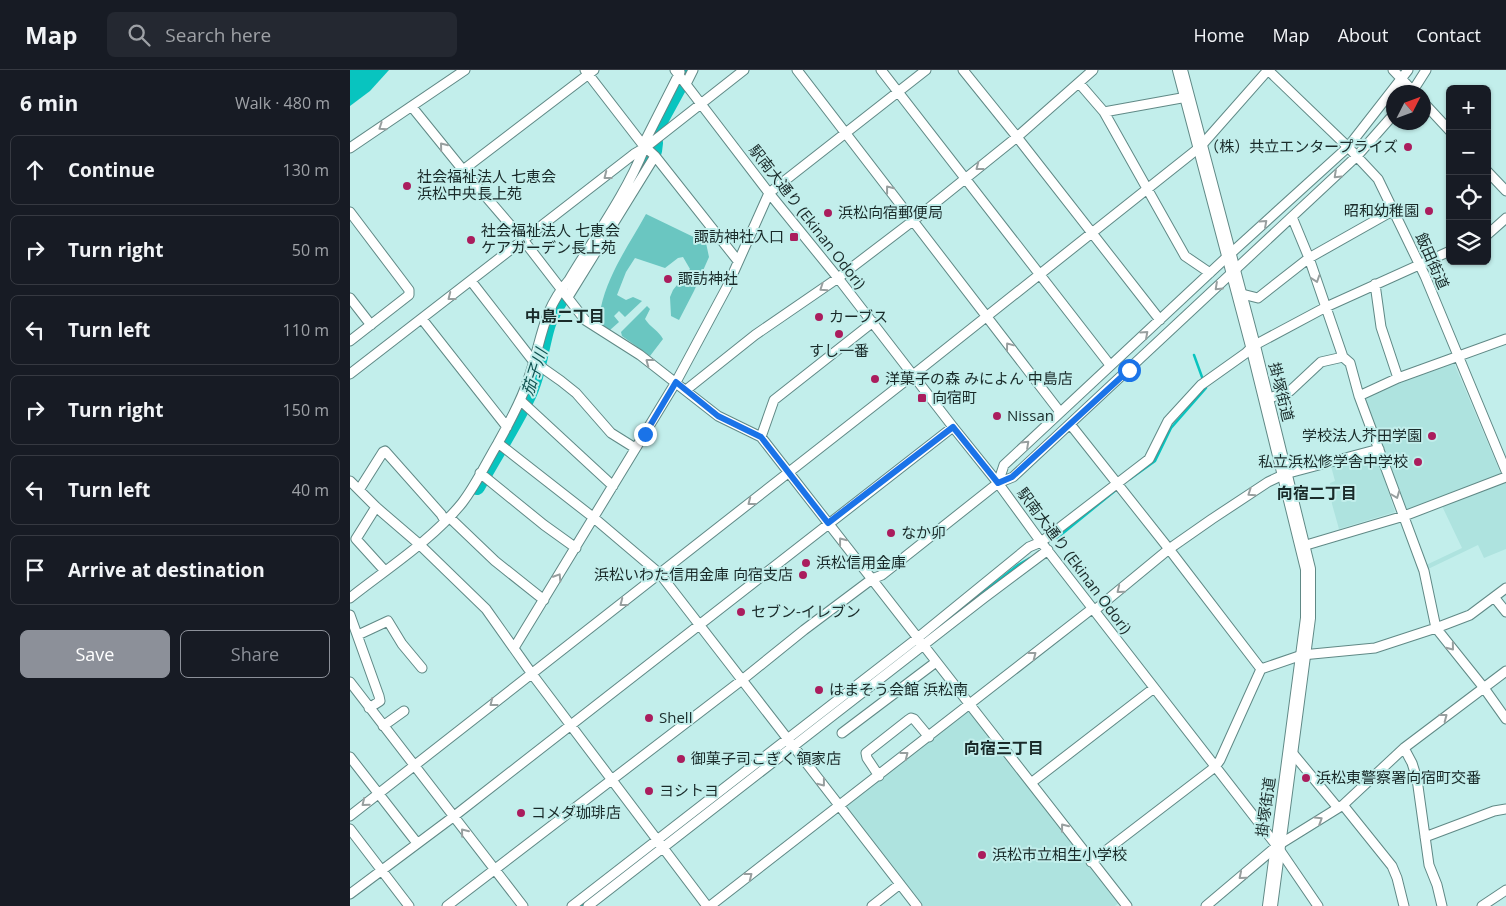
<!DOCTYPE html>
<meta charset="utf-8">
<style>
:root{--surface:#171b24;--page:#242831;--text:#f1f3f6;--muted:#9ea1a6;--line:#363941;--accent:#8c9099}
body{margin:0;font-family:"Open Sans","Noto Sans JP",sans-serif;background:var(--page);color:var(--text)}
.controls{position:absolute;right:15px;top:15px;display:grid;overflow:hidden;border-radius:8px;box-shadow:0 1px 4px #0004}
.controls button{width:45px;height:45px;display:grid;place-items:center;padding:0;border:0;border-bottom:1px solid var(--line);background:var(--surface);color:var(--text);font:25px sans-serif}
.compass{position:absolute;left:1036px;top:15px;width:45px;height:45px;border-radius:50%;background:var(--surface);box-shadow:0 1px 4px #0004;rotate:48deg}
.stop{position:absolute;width:15px;height:15px;margin:-11px;border:4px solid #1a73e8;border-radius:50%;background:#fff}
.stop.end{background:#1a73e8;border-color:#fff;box-shadow:0 1px 5px #0008}
.list{margin:0;padding:0;list-style:none}
h2{display:flex;justify-content:space-between;align-items:center;height:65px;margin:0;padding:0 20px;font-size:21px}
h2 small{font-size:16px;font-weight:400;color:var(--muted)}
.list li{display:grid;grid-template-columns:32px 1fr auto;gap:15px;align-items:center;box-sizing:border-box;height:70px;margin:0 10px 10px;padding:0 10px;border:1px solid var(--line);border-radius:8px}
.list b{display:block;font-size:19px;white-space:nowrap}
.list em{font-size:16px;font-style:normal;color:var(--muted)}
.actions{display:flex;gap:10px;padding:15px 20px}
.actions a{flex:1;padding:11px 0;border:1px solid var(--accent);border-radius:8px;text-align:center;font-size:18px;color:var(--accent)}
.actions .main{background:var(--accent);color:#fff}
.icon{flex:none;width:28px;height:28px;fill:none;stroke:currentColor;stroke-width:2;stroke-linecap:round;stroke-linejoin:round}
.map{position:relative;flex:none;width:1156px;height:836px;overflow:hidden}
header{display:flex;align-items:center;gap:30px;box-sizing:border-box;height:70px;padding:0 25px;background:var(--surface);border-bottom:1px solid var(--line)}
header strong{font-size:24px}
nav{display:flex;gap:28px;margin-inline-start:auto;font-size:18px}
.search{width:350px;height:45px;background:var(--page);display:flex;align-items:center;gap:12px;box-sizing:border-box;padding:0 18px;border-radius:8px;color:var(--muted);font-size:19px}
main{display:flex}
aside{flex:1;background:var(--surface)}
.map>svg:first-child{display:block}
.built{fill:#aee3df}
.green{fill:#6ac6c1}
.water{fill:#08c4bf}
.lines{fill:none;stroke-linecap:round;stroke-linejoin:round}
.stream{stroke:#08c4bf;stroke-width:2.5}
.river{stroke:#08c4bf;stroke-width:16}
.minor-casing{stroke:#608986;stroke-width:11}
.highway-casing{stroke:#608986;stroke-width:16}
.minor{stroke:#fff;stroke-width:9}
.highway{stroke:#fff;stroke-width:14}
.oneway{stroke:#989f9f}
.route{stroke:#1a73e8;stroke-width:6}
.poi-dot{fill:#aa1d5d;stroke:#c2eeeb;stroke-width:2}
.labels{text-anchor:middle;stroke-width:4;stroke-linejoin:round;paint-order:stroke}
.poi-label{font-size:15px;fill:#192a29;stroke:#c2eeeb;text-anchor:start}
.street-label{font-size:15px;fill:#192a29;stroke:#c2eeeb}
.neighbourhood-label{font-size:16px;font-weight:bold;fill:#192a29;stroke:#c2eeeb}
.water-label{font-size:16px;font-style:italic;fill:#105250;stroke:#c2eeeb}
</style>
<header>
<strong>Map</strong>
<div class="search"><svg class="icon" aria-label="search" viewBox="0 0 24 24"><circle cx="10" cy="10" r="6"/><path d="M15 15l6 6"/></svg>Search here</div>
<nav><a>Home</a><a>Map</a><a>About</a><a>Contact</a></nav>
</header>
<main>
<aside>
<h2>6 min<small>Walk · 480 m</small></h2>
<ul class="list">
<li><svg class="icon" aria-label="ahead" viewBox="0 0 24 24"><path d="M12 20V5M6 11l6-6 6 6"/></svg><div><b>Continue</b></div><em>130 m</em></li>
<li><svg class="icon" aria-label="right" viewBox="0 0 24 24"><path d="M7 20v-9h11M14 6l5 5-5 5"/></svg><div><b>Turn right</b></div><em>50 m</em></li>
<li><svg class="icon" aria-label="left" viewBox="0 0 24 24"><path d="M17 20v-9H6M10 6l-5 5 5 5"/></svg><div><b>Turn left</b></div><em>110 m</em></li>
<li><svg class="icon" aria-label="right" viewBox="0 0 24 24"><path d="M7 20v-9h11M14 6l5 5-5 5"/></svg><div><b>Turn right</b></div><em>150 m</em></li>
<li><svg class="icon" aria-label="left" viewBox="0 0 24 24"><path d="M17 20v-9H6M10 6l-5 5 5 5"/></svg><div><b>Turn left</b></div><em>40 m</em></li>
<li><svg class="icon" aria-label="arrive" viewBox="0 0 24 24"><path d="M6 21V4h12l-3 4 3 4H6"/></svg><div><b>Arrive at destination</b></div></li>
</ul>
<div class="actions"><a class="main">Save</a><a>Share</a></div>
</aside>
<div class="map">
<svg width="1156" height="836" viewBox="0 0 1156 836">
<rect width="100%" height="100%" fill="#c2eeeb"/>
<!-- built -->
<path class="built" d="M1104,293L1151,404L1057,442L1014,328L1015,326Z
M1026,384L1045,442L989,459L982,434L980,413L985,411L981,396Z
M1156,413V479L1134,488L1128,475L1076,500L1074,496L1112,478L1092,436Z
M619,640L769,833L765,836H573L496,737Z"/>
<!-- green -->
<path class="green" d="M296,144L356,173L359,187L344,221L329,250L321,246L320,227L323,220L340,199L333,187L328,188L315,198L285,188L276,202L267,225L276,230L283,227L292,231L275,247L269,241L264,246L269,252L260,260L247,252C247,246 249,242 251,237C259,202 279,175 296,144Z
M297,236L300,239L295,249C300,257 309,261 313,269L300,286L272,266L271,262Z"/>
<!-- water -->
<path class="water" d="M0,0H39L20,21L0,36Z"/>
<g class="lines">
<!-- stream -->
<path class="stream" d="M780,409L805,391L821,358L856,318L844,285
M707,468L766,420
M593,554L668,495L680,488
M443,671L537,598
M313,772L439,674
M252,820L308,775
M231,836L238,831"/>
<!-- river -->
<path class="river" d="M273,129L297,88L304,81L305,73L303,64L338,0
M127,417C143,388 161,360 176,330C188,307 190,281 197,257C202,240 214,225 223,210"/>
<defs>
<path id="minor" d="M235,0L293,75L305,86L388,191
M325,0L419,123L488,208L603,357L648,413L691,472L927,776L968,836
M447,0L710,342
M531,0L760,295
M613,0L667,67L810,250
M918,0L998,77L1028,109L1075,206L1156,401
M1043,0L1064,22
M729,13L754,42L835,186L860,203
M336,14L343,0
M1062,22L1076,0
M1074,33L1100,61
M62,37L113,100L174,171L235,250L290,285L368,346L411,367L777,836
M754,42L837,27
M293,75L330,2
M0,78L115,0
M294,79C276,124 244,168 219,210C191,242 192,272 178,310C171,332 159,353 148,373L244,448L310,504L567,836
M113,100L244,0
M1137,101L1156,121
M0,142L59,220V225L0,271
M942,147L959,188L993,287L1000,293L1009,326L1074,501L1086,558L1134,618L1156,649
M1137,165L1156,148
M121,211L184,292L211,311L226,323L261,363L285,378
M1025,214L1031,257L1048,308
M888,223L908,228L959,188L1044,140
M218,227L305,86
M0,228L21,255
M72,249L157,357
M0,304L284,84L296,77L394,0
M336,320L405,265L488,208L564,150L667,67L743,0
M1009,326L1048,308L1156,269
M916,329L940,321L971,292L993,287
M170,330L263,416
M720,354L819,479L911,599
M411,367L424,330L523,252
M130,403L194,455L226,478
M0,411L26,437L69,474L136,539L182,604L357,836
M648,413L654,395L879,185L998,77L1058,0
M9,420L33,382L35,381L91,444L95,451
M26,437L6,469L35,501
M99,447L145,491L194,530
M953,476L1054,446L1156,407
M1144,527L1156,542
M0,528C38,498 82,470 112,433C126,415 136,393 148,373
M745,540L819,479L862,449L918,412L935,404L1029,379
M0,545L29,626L30,631L19,638
M8,565L38,551L52,574L72,598
M164,578L326,312L377,217L419,123L576,0
M0,612L173,836
M33,656L54,641
M492,663L586,592
M1054,678L1062,693L1067,709L1079,795L1087,815L1092,836
M940,680L988,738
M0,687L67,773
M529,706L517,688L516,683L558,650L561,648L564,649L579,667
M681,713L804,618
M993,735L1042,796L1047,808L1054,836
M0,746L563,305L850,77L918,0
M0,759L59,836
M1075,767L1144,741L1156,739
M741,792L865,697L870,690L911,599L952,585L1025,578L1086,558L1120,545L1156,518
M0,824L103,747L603,357
M97,836L392,610L454,560L522,509L532,505L648,413L663,407L1007,86L1044,44
M222,836L565,570L679,477L691,472L799,389L818,351L851,315L896,283L903,276L976,237L1100,181
M238,836L634,528L698,480
M360,836L743,538
M522,836L550,814
M856,836L927,776L993,735L1054,678L1156,601
M1132,836L1156,820"/>
<path id="highway" d="M830,0L903,276L958,499V548L920,836"/>
</defs>
<!-- minor casing -->
<use href="#minor" class="minor-casing"/>
<!-- highway casing -->
<use href="#highway" class="highway-casing"/>
<!-- minor -->
<use href="#minor" class="minor"/>
<!-- highway -->
<use href="#highway" class="highway"/>
</g>
<!-- one-way arrows -->
<defs><path id="oneway-chevron" d="M-2-3.5L2.5 0L-2 3.5" fill="none" stroke-width="1.6" stroke-linecap="round" stroke-linejoin="round" transform="scale(1.25)"/></defs>
<g class="oneway">
<use href="#oneway-chevron" transform="translate(32 57) rotate(146)"/>
<use href="#oneway-chevron" transform="translate(93 76) rotate(-129)"/>
<use href="#oneway-chevron" transform="translate(629 97) rotate(142)"/>
<use href="#oneway-chevron" transform="translate(987 105) rotate(137)"/>
<use href="#oneway-chevron" transform="translate(257 106) rotate(142)"/>
<use href="#oneway-chevron" transform="translate(539 119) rotate(-128)"/>
<use href="#oneway-chevron" transform="translate(914 153) rotate(-42)"/>
<use href="#oneway-chevron" transform="translate(966 209) rotate(71)"/>
<use href="#oneway-chevron" transform="translate(868 217) rotate(137)"/>
<use href="#oneway-chevron" transform="translate(473 218) rotate(146)"/>
<use href="#oneway-chevron" transform="translate(101 227) rotate(142)"/>
<use href="#oneway-chevron" transform="translate(795 264) rotate(-42)"/>
<use href="#oneway-chevron" transform="translate(659 276) rotate(-127)"/>
<use href="#oneway-chevron" transform="translate(299 292) rotate(-143)"/>
<use href="#oneway-chevron" transform="translate(676 374) rotate(-43)"/>
<use href="#oneway-chevron" transform="translate(901 423) rotate(146)"/>
<use href="#oneway-chevron" transform="translate(1046 425) rotate(69)"/>
<use href="#oneway-chevron" transform="translate(401 432) rotate(142)"/>
<use href="#oneway-chevron" transform="translate(492 471) rotate(-128)"/>
<use href="#oneway-chevron" transform="translate(208 507) rotate(-58)"/>
<use href="#oneway-chevron" transform="translate(770 520) rotate(141)"/>
<use href="#oneway-chevron" transform="translate(273 533) rotate(142)"/>
<use href="#oneway-chevron" transform="translate(1101 577) rotate(51)"/>
<use href="#oneway-chevron" transform="translate(683 585) rotate(-38)"/>
<use href="#oneway-chevron" transform="translate(143 633) rotate(142)"/>
<use href="#oneway-chevron" transform="translate(1094 647) rotate(-37)"/>
<use href="#oneway-chevron" transform="translate(555 685) rotate(-38)"/>
<use href="#oneway-chevron" transform="translate(472 713) rotate(52)"/>
<use href="#oneway-chevron" transform="translate(15 733) rotate(141)"/>
<use href="#oneway-chevron" transform="translate(969 750) rotate(-32)"/>
<use href="#oneway-chevron" transform="translate(714 757) rotate(-128)"/>
<use href="#oneway-chevron" transform="translate(114 762) rotate(-129)"/>
<use href="#oneway-chevron" transform="translate(399 806) rotate(-38)"/>
<use href="#oneway-chevron" transform="translate(892 806) rotate(140)"/>
</g>
<g class="lines">
<!-- route -->
<path class="route" d="M295,364L326,312L368,346L411,367L478,453L603,357L648,413L662,407L779,300"/>
</g>
<!-- markers -->
<g class="poi-dot">
<circle cx="1058" cy="77" r="5"/>
<circle cx="57" cy="116" r="5"/>
<circle cx="1079" cy="141" r="5"/>
<circle cx="478" cy="143" r="5"/>
<rect x="439" y="162" width="10" height="10" rx="2.5"/>
<circle cx="121" cy="170" r="5"/>
<circle cx="318" cy="209" r="5"/>
<circle cx="469" cy="247" r="5"/>
<circle cx="489" cy="264" r="5"/>
<circle cx="525" cy="309" r="5"/>
<rect x="567" y="323" width="10" height="10" rx="2.5"/>
<circle cx="647" cy="346" r="5"/>
<circle cx="1082" cy="366" r="5"/>
<circle cx="1068" cy="392" r="5"/>
<circle cx="541" cy="463" r="5"/>
<circle cx="456" cy="493" r="5"/>
<circle cx="453" cy="505" r="5"/>
<circle cx="391" cy="542" r="5"/>
<circle cx="469" cy="620" r="5"/>
<circle cx="299" cy="648" r="5"/>
<circle cx="331" cy="689" r="5"/>
<circle cx="956" cy="708" r="5"/>
<circle cx="299" cy="721" r="5"/>
<circle cx="171" cy="743" r="5"/>
<circle cx="632" cy="785" r="5"/>
</g>
<g class="labels">
<!-- poi labels -->
<g class="poi-label">
<text x="1048" y="82" text-anchor="end">（株）共立エンタープライズ</text>
<text x="67" y="112">社会福祉法人 七恵会<tspan x="67" dy="17">浜松中央長上苑</tspan></text>
<text x="1069" y="146" text-anchor="end">昭和幼稚園</text>
<text x="488" y="148">浜松向宿郵便局</text>
<text x="131" y="166">社会福祉法人 七恵会<tspan x="131" dy="17">ケアガーデン長上苑</tspan></text>
<text x="434" y="172" text-anchor="end">諏訪神社入口</text>
<text x="328" y="214">諏訪神社</text>
<text x="479" y="252">カーブス</text>
<text x="489" y="286" text-anchor="middle">すし一番</text>
<text x="535" y="314">洋菓子の森 みによん 中島店</text>
<text x="582" y="333">向宿町</text>
<text x="657" y="351">Nissan</text>
<text x="1072" y="371" text-anchor="end">学校法人芥田学園</text>
<text x="1058" y="397" text-anchor="end">私立浜松修学舎中学校</text>
<text x="551" y="468">なか卯</text>
<text x="466" y="498">浜松信用金庫</text>
<text x="443" y="510" text-anchor="end">浜松いわた信用金庫 向宿支店</text>
<text x="401" y="547">セブン-イレブン</text>
<text x="479" y="625">はまそう会館 浜松南</text>
<text x="309" y="653">Shell</text>
<text x="341" y="694">御菓子司こぎく領家店</text>
<text x="966" y="713">浜松東警察署向宿町交番</text>
<text x="309" y="726">ヨシトヨ</text>
<text x="181" y="748">コメダ珈琲店</text>
<text x="642" y="790">浜松市立相生小学校</text>
</g>
<!-- street labels -->
<g class="street-label">
<text transform="translate(457 147) rotate(52)" y="5">駅南大通り (Ekinan Odori)</text>
<text transform="translate(1082 191) rotate(66)" y="5">飯田街道</text>
<text transform="translate(931 322) rotate(76)" y="5">掛塚街道</text>
<text transform="translate(724 491) rotate(53)" y="5">駅南大通り (Ekinan Odori)</text>
<text transform="translate(916 737) rotate(-82)" y="5">掛塚街道</text>
</g>
<!-- neighbourhood labels -->
<g class="neighbourhood-label">
<text x="215" y="252">中島二丁目</text>
<text x="967" y="429">向宿二丁目</text>
<text x="654" y="684">向宿三丁目</text>
</g>
<!-- water labels -->
<g class="water-label">
<text transform="translate(184 302) rotate(-72)" y="6">茄子川</text>
</g>
</g>
</svg>
<div class="controls">
<button>+</button>
<button>−</button>
<button><svg class="icon" aria-label="locate" viewBox="0 0 24 24"><circle cx="12" cy="12" r="6"/><path d="M12 2v4M12 18v4M2 12h4M18 12h4"/></svg></button>
<button><svg class="icon" aria-label="layers" viewBox="0 0 24 24"><path d="M12 4l9 5-9 5-9-5zM3 14l9 5 9-5"/></svg></button>
</div>
<svg class="compass" viewBox="-18 -18 36 36"><path d="M0-13l5 13h-10z" fill="#e53935"/><path d="M0 13l5-13h-10z" fill="#9ea1a6"/></svg>
<div class="stop" style="left:779px;top:300px"></div>
<div class="stop end" style="left:295px;top:364px"></div>
</div>
</main>
